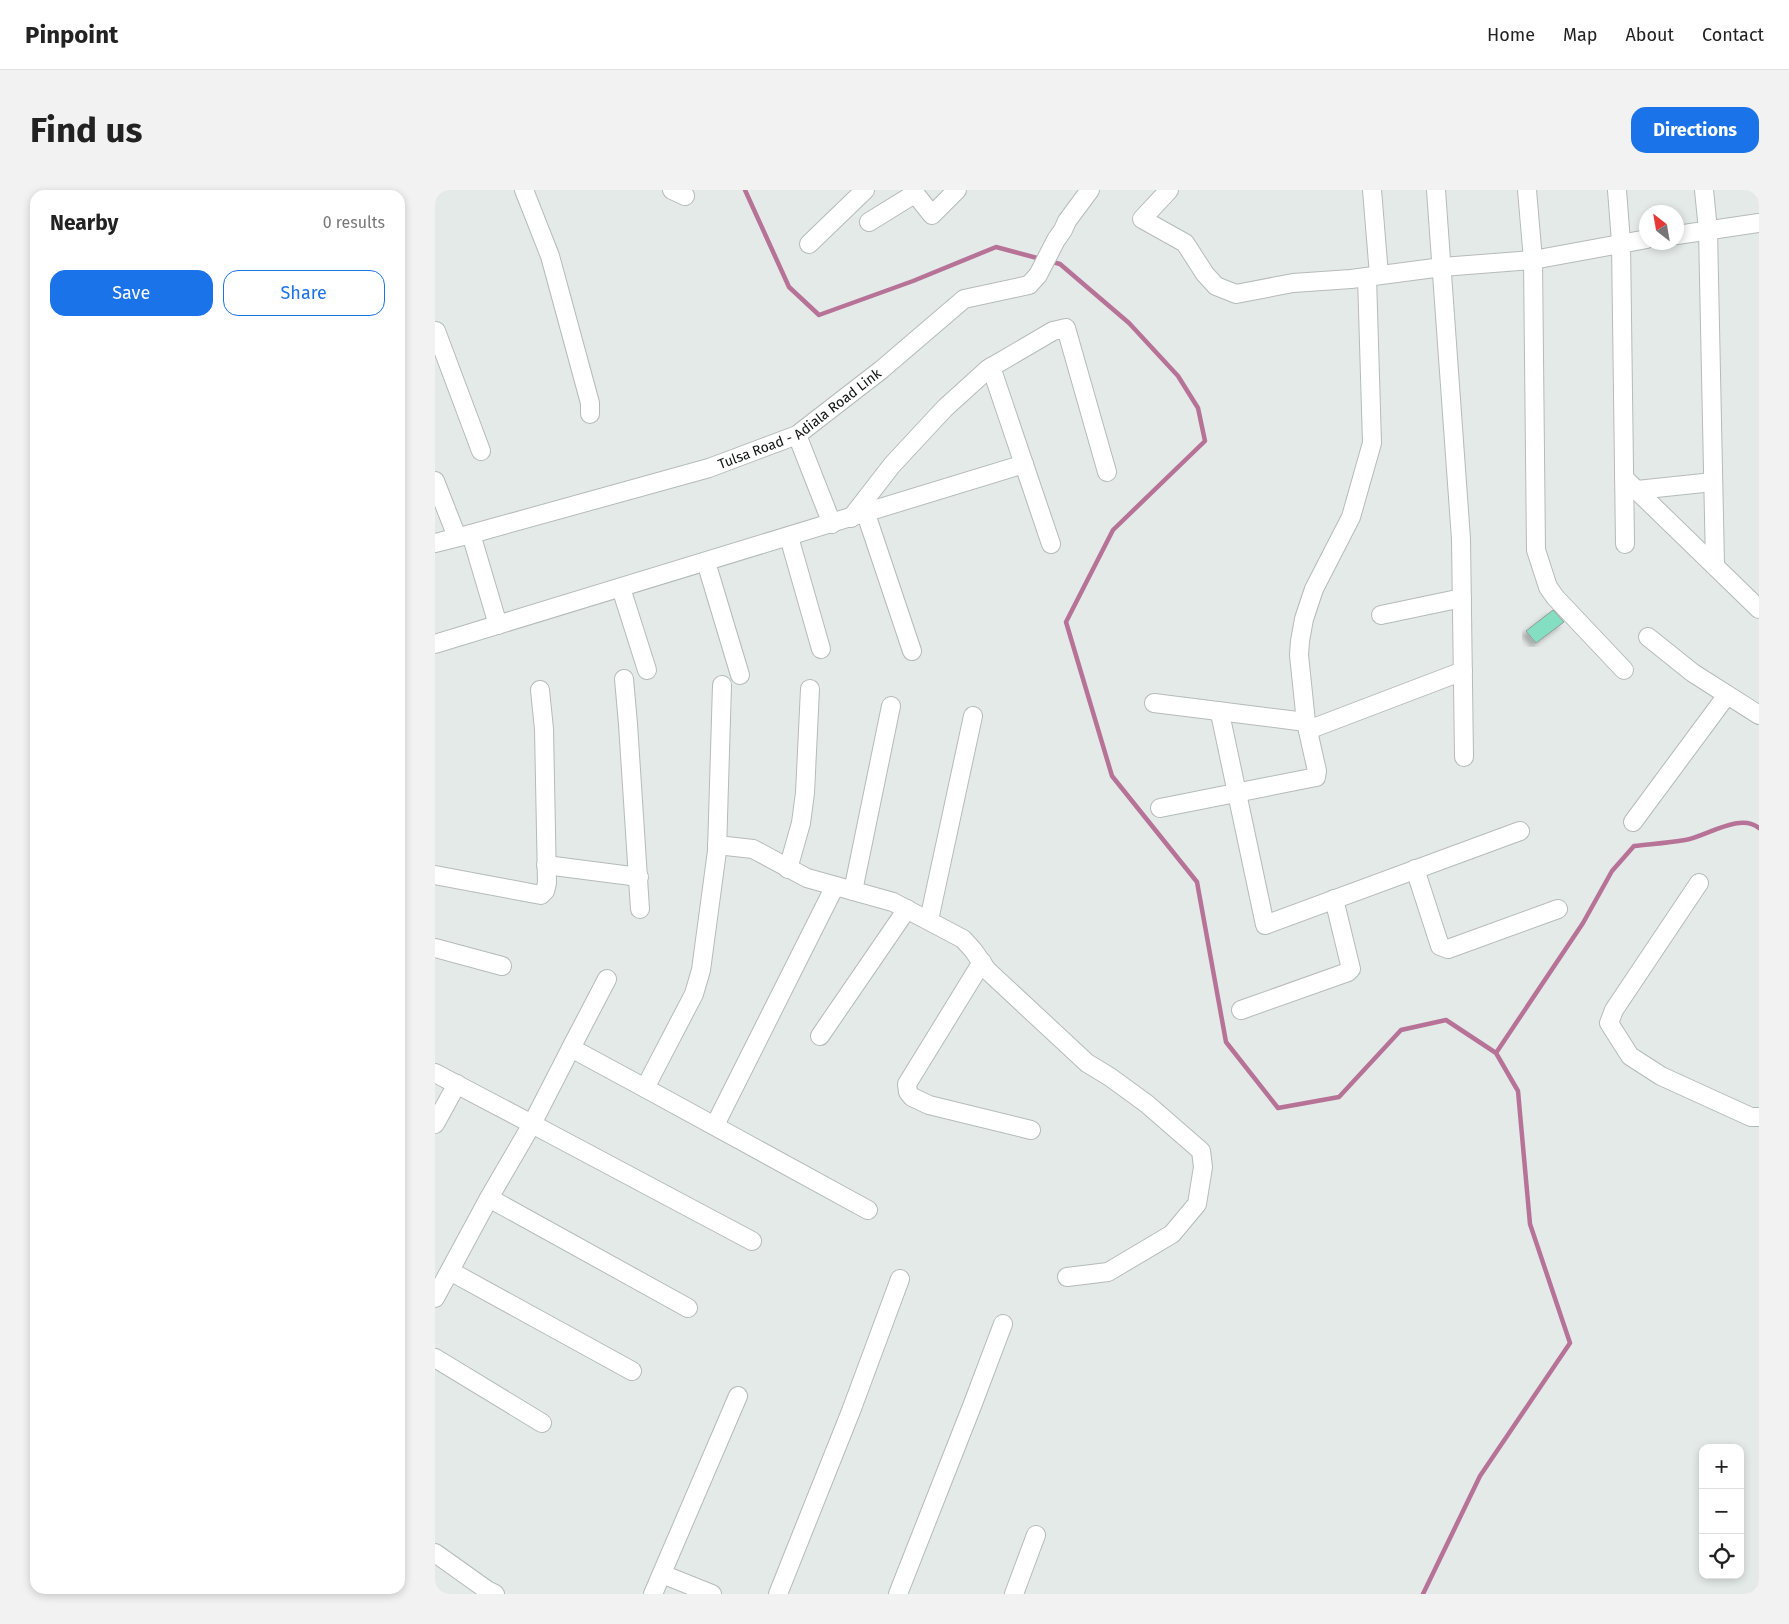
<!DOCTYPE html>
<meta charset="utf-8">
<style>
:root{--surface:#fff;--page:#f2f2f2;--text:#222;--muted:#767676;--line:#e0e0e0;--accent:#1a73e8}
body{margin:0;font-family:"Fira Sans",sans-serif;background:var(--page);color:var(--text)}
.controls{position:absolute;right:15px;bottom:15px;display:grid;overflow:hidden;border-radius:10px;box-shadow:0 2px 8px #0003}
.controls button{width:45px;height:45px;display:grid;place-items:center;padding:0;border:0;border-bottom:1px solid var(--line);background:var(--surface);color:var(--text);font:25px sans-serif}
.compass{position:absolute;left:1204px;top:15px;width:45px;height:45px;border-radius:50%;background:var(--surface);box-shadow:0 2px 8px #0003;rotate:329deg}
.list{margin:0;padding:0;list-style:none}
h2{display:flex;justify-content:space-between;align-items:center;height:65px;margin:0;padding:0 20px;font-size:21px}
h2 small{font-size:16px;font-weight:400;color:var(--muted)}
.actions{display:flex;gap:10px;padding:15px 20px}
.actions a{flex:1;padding:11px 0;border:1px solid var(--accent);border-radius:15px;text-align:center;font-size:18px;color:var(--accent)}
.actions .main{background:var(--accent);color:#fff}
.icon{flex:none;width:28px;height:28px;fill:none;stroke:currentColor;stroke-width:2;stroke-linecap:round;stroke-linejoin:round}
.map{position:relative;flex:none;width:1324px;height:1404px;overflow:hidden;border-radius:15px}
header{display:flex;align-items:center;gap:30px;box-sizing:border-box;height:70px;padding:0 25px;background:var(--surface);border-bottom:1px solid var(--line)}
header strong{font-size:24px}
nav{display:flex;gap:28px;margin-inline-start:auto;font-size:18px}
.intro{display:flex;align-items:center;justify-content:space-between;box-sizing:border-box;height:120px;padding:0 30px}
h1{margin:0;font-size:35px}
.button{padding:12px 22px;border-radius:15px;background:var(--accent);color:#fff;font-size:18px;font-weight:700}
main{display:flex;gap:30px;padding:0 30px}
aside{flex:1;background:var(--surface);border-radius:15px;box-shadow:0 2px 8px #0003}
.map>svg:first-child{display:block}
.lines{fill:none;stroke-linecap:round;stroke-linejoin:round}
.stream{stroke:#b77397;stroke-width:4.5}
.building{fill:#84dec2;stroke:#939997;filter:url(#shadow)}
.street-casing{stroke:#b5bbb8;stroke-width:20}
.street{stroke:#fff;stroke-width:18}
.labels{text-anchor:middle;stroke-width:4;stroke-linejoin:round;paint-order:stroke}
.street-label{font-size:14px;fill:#0f1111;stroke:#f1f7f5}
</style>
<header>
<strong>Pinpoint</strong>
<nav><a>Home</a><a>Map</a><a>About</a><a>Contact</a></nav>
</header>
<div class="intro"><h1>Find us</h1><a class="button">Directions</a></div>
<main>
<aside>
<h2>Nearby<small>0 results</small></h2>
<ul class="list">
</ul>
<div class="actions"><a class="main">Save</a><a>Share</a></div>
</aside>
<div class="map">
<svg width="1324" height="1404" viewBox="0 0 1324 1404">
<defs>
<filter id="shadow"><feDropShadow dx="-4.5" dy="4.5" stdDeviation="2.5" flood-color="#0004"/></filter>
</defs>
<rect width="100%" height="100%" fill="#e4eae8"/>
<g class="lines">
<!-- stream -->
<path class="stream" d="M310,0L354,97L384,125L478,91L561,57L606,69
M614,71L625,74L694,133L743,186L763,218L770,251L678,340L631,432L677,586L762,692L791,852L843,918L904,907L966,840L1011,830L1061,863L1083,901L1095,1034L1135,1153L1045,1286L988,1404
M1061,863L1148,733L1177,681L1199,656C1216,654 1233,653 1250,650C1270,647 1305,622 1324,638"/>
</g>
<!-- building -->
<path class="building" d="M1118,420L1129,432L1101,453L1091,441Z"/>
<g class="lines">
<defs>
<g id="street">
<path d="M89,0L115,66L155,213V224"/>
<path d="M237,0L250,6"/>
<path d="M734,0L707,29L750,53L770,84L781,96L801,104L858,93L916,89L1007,77L1098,70L1212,49"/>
<path d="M937,0L944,85"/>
<path d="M1001,0L1026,349L1029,567"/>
<path d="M1092,0L1098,70L1101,360L1113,397L1120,407L1189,480"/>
<path d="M1182,0L1186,52L1190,354"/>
<path d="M1269,0L1273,40L1280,375"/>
<path d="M434,32L476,6H482L497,25L522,0"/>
<path d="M1242,45L1324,33"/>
<path d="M374,54L430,0"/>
<path d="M0,142L1,141L46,261"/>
<path d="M556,177L616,354"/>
<path d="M362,245L397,334"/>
<path d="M1189,288L1324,419"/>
<path d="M0,291L22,347"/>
<path d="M1202,300L1278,292"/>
<path d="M431,324L477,461"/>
<path d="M416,328L457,275L510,218L553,179L618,141L631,138L672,282"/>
<path d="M36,344L63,435"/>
<path d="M354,347L386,459"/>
<path id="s1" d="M0,353L36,344L274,278L362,245L446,180L529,109L594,95L603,85L621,50L628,40L632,31L655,0"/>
<path d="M271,372L305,485"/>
<path d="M186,398L212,480"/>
<path d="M946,425L1027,408"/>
<path d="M1213,447L1258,483L1324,525"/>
<path d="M0,454L589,274"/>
<path d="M189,489L193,534L205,719"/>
<path d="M719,513L871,532"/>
<path d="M783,521L786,528L830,735L1085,641"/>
<path d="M873,540L1028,481"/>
<path d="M725,618L881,587L882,581L871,532L864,465L865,451L869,429L879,399L916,327L937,253L932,87"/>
<path d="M1198,632L1292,505"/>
<path d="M282,655L318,659L372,688L458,712L528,749L538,760L552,780L652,873L675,887L712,914L766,961L768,977L762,1014L737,1044L673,1082L632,1087"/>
<path d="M111,675L204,687"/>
<path d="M353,679L366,633L370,603L375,499"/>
<path d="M980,679L1005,756L1013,759L1123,719"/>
<path d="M0,685L106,705L110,701L112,693L109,539L105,500"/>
<path d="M1264,693L1179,820L1174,833L1195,866L1226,886L1316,927H1324"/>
<path d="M418,701L456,516"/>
<path d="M494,730L538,526"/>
<path d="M0,758L67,776"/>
<path d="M547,772L472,894L473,902L477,907L494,915L596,940"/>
<path d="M806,820L913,782L916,779L899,709"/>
<path d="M385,846L472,719"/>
<path d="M136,858L172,789"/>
<path d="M0,883L97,934L136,858L210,898L259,804L266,780L282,661L287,495"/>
<path d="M210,898L433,1020"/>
<path d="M0,934L22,894"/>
<path d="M280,935L400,696"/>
<path d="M54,1008L253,1118"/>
<path d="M15,1081L197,1181"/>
<path d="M0,1108L54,1008L97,934L317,1051"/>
<path d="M0,1168L107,1233"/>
<path d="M0,1363L52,1400L60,1404"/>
<path d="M227,1384L277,1404"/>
<path d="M218,1404L303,1206"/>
<path d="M343,1404L416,1221L465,1089"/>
<path d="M463,1404L537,1216L568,1134"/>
<path d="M579,1404L601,1345"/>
</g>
</defs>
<!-- street casing -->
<use href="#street" class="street-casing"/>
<!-- street -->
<use href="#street" class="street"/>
</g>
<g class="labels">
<!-- street labels -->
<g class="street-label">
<text dy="5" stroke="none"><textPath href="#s1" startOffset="388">Tulsa Road - Adiala Road Link</textPath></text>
</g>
</g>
</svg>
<div class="controls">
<button>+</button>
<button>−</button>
<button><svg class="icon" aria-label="locate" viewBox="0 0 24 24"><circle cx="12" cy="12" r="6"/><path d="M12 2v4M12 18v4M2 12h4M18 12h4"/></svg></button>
</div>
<svg class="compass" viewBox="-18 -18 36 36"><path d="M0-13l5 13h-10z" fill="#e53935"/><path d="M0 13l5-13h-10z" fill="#767676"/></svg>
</div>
</main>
